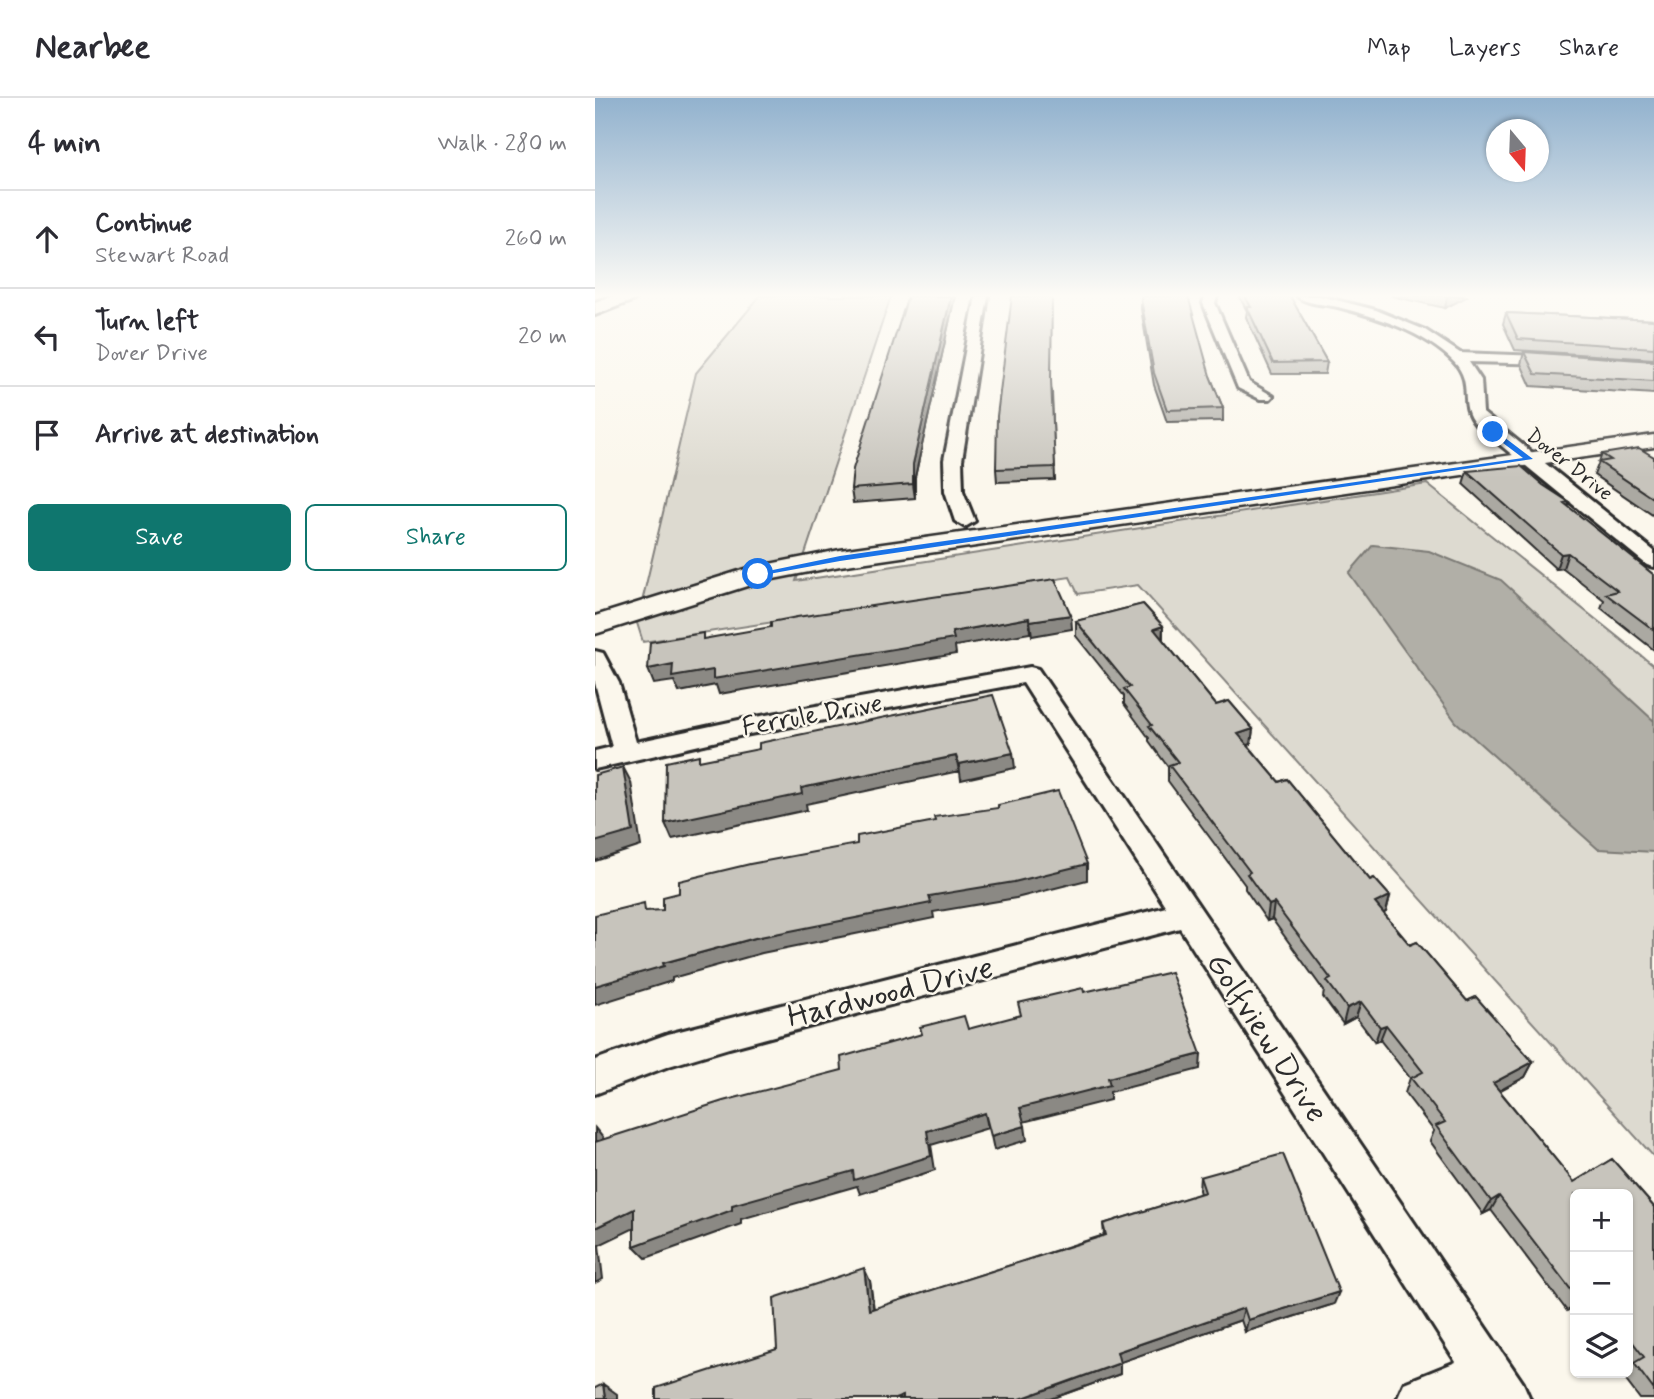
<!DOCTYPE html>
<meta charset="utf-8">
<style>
:root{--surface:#fff;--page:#f7f7f7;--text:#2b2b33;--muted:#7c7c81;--line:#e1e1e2;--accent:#0f766e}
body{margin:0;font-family:Mynerve,sans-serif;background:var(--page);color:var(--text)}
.controls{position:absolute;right:21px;bottom:21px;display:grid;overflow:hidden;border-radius:10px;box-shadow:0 2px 5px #0004}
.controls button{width:63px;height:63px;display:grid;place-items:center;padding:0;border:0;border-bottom:2px solid var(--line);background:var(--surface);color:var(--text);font:35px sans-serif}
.compass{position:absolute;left:891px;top:21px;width:63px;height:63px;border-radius:50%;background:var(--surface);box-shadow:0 2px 5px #0004;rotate:161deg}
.stop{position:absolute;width:21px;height:21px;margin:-16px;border:5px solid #1a73e8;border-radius:50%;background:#fff}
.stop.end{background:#1a73e8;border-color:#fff;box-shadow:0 2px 7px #0008}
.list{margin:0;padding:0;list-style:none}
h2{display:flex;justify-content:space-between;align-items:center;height:91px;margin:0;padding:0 28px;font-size:30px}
h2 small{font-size:23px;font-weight:400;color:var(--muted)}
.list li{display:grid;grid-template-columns:46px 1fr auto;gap:21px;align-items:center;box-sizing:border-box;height:98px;padding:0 28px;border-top:2px solid var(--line)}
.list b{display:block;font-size:26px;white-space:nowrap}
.list p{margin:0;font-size:23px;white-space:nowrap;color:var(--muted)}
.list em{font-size:23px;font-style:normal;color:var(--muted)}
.actions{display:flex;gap:14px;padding:21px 28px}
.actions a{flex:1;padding:16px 0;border:2px solid var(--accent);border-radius:10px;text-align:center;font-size:24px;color:var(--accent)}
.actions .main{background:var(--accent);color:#fff}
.icon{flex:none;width:38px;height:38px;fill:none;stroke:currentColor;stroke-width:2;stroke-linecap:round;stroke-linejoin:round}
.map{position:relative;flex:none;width:1059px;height:1301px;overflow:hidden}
header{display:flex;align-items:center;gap:42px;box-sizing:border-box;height:98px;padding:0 35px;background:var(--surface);border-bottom:2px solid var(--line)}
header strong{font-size:33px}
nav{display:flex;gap:38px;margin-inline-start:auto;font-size:24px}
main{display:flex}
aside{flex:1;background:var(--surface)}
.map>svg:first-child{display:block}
.green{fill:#dddad0;stroke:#84827e;stroke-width:2}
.water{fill:#b1afa7;stroke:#7b7a75;stroke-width:2}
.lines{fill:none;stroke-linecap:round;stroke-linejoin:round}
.minor-casing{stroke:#2b2b2b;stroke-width:6}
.tertiary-casing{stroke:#2b2b2b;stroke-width:5}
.primary-casing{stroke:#2b2b2b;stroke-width:6}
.minor{fill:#fbf7ec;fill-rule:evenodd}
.tertiary{fill:#fbf7ec;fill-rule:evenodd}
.primary{fill:#fbf7ec;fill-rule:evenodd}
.wall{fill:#aba9a2;stroke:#2b2b2b;stroke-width:2}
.shaded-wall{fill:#8b8984;stroke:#2b2b2b;stroke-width:2}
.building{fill:#c7c4bc;stroke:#2b2b2b;stroke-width:2}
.route{fill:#1a73e8}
.labels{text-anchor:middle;stroke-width:5;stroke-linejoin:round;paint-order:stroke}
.far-street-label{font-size:21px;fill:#2b2b2b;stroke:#fbf7ec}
.street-label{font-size:26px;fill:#2b2b2b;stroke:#fbf7ec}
.near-street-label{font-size:32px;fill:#2b2b2b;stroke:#fbf7ec}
</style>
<header>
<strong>Nearbee</strong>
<nav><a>Map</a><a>Layers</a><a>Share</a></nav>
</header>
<main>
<aside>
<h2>4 min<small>Walk · 280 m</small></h2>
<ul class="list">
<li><svg class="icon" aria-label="ahead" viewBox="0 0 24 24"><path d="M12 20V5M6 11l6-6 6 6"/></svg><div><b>Continue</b><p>Stewart Road</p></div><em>260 m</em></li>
<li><svg class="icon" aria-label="left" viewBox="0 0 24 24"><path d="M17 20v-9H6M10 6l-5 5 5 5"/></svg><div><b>Turn left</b><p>Dover Drive</p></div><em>20 m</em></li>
<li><svg class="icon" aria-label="arrive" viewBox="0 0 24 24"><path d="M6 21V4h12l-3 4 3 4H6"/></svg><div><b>Arrive at destination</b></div></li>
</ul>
<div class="actions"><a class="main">Save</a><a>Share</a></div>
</aside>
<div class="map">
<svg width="1059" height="1301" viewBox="0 0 1059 1301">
<rect width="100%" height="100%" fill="#fbf7ec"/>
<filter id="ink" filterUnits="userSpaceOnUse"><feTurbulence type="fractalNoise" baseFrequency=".0143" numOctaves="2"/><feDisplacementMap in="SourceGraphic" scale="14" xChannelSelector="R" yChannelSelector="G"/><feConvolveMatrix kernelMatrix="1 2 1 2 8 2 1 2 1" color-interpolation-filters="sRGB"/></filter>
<g filter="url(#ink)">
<!-- green -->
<path class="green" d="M165,198H296L201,483L832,386L1059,568V1059L543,487L483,496L475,479L48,544L42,525L101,275Z"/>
<!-- water -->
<path class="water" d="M778,447L834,453L906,482L1059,623V754L1003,751L861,624L754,475Z"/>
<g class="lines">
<defs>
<path id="minor" d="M381,198H393L367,362L368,393L380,423L370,429L360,423L350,393L349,362Z
M610,198H622L620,205L654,284L678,298L675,301H665L643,290L608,205Z
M702,198H725L781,212L830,232L865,255L969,259L971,262L964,266L874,264L886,282L888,315L1059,453V469L1052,467L881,327C862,306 880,286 859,264C830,234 782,219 743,209C730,206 711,206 702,198Z
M0,553L8,555L24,585L41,644L144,622L435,569L443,571L928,1285L935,1301H802L809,1285L861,1264L585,830L134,950L74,968L0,996V962L73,936L571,809L428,585L144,638L0,671V653L17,649L0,585Z"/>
<path id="tertiary" d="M1059,337V349L245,468L168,483L0,536V518L154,470L245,452Z"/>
<path id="primary" d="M17,198H42L39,202L0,217V204Z"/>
</defs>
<!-- minor casing -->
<use href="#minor" class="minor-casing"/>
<!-- tertiary casing -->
<use href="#tertiary" class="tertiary-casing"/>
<!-- primary casing -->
<use href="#primary" class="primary-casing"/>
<!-- minor -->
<use href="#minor" class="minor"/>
<!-- tertiary -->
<use href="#tertiary" class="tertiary"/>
<!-- primary -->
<use href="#primary" class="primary"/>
</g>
<!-- wall -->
<path class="wall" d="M313,198H360L320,379V400L258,405L256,391Z
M644,198H695L732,264L730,276H677L651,219L652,213Z
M796,198H873L850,210Z
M546,201L615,278L628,310V323L572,324L559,287L546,211Z
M911,215L1059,222V261L920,252L908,226Z
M929,254L1059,263V296L936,288L926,266Z
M457,294L460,382L402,384L401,371Z
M1007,356L1059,359V418L999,377Z
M872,373L974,404L973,409L1059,477V552L1006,510L1009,502L968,470L961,471L868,386Z
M548,506L568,528V542L621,607L634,603L658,631L656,646L653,647L684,684L692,681L775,782L779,780L795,798L791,814L788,815L815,847L822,844L872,903L881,899L938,964L930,979L904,992L979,1084L1017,1061L1059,1109V1301H1045L1026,1276L1028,1275H1033V1271L1035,1269L1033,1266V1096H980V1208L972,1213L896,1112L888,1116L835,1043L839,1033L810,995L815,980L785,942L780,944L761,919L748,926L728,899L729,893L677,821L672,823L650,791V787L573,683V669L554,643V640L529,606V598L481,538V523Z
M605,1079L739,1206L650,1234L646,1222L525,1264V1276L456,1301H61L182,1251L275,1183L279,1211L509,1137L508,1126L605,1096L604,1092Z"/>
<!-- shaded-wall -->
<path class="shaded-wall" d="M356,198H360L320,379V400L318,386V366Z
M855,198H873L850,210L852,199Z
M973,455L968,470L961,471L966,456Z
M476,517L477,531L437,538L435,523Z
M434,520L435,535L360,548L361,556L124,596L121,587L84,594L79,583L59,586L53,571L78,566L118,572L357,534Z
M568,528L567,543L559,531Z
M658,631L656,646L641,651L643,636Z
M418,655L420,670L366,682L364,666Z
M361,658L364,673L211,706L212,712L77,741L70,725L206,690Z
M28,669L36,684L46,748L0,763V744Z
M492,766V782L421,800L338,814L339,820L167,855L77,880V883L0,907V888L68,865L160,840L334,798Z
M795,798L791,814L775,821L780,805Z
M679,805L677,821L672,823L674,807Z
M766,904L761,919L748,926L752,910Z
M791,927L785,942L780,944L785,929Z
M606,956L605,971L515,994V1002L428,1024L425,1010L513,980Z
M938,964L930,979L891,1000L898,985Z
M390,1015L393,1030L336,1047L340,1072L265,1096L262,1088L146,1121V1126L51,1160L39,1148L137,1107L332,1033Z
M430,1028L432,1042L399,1052L396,1038Z
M0,1030L9,1041L0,1045Z
M904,1098L896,1112L888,1116L896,1103Z
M39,1111L50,1125L4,1147L8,1181L0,1185V1130Z
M269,1170L275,1183L280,1224L274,1212Z
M744,1194L739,1206L650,1234L653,1222Z
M649,1210L646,1222L523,1265L522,1254Z
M525,1265V1276L456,1301H425Z
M8,1286L22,1296V1301H10Z"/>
<!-- building -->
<path class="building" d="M313,198H356L318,366V386L256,391L258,371Z
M417,198H457L456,282L460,369L401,371L402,318Z
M547,198H593L615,278L628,310L572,312L559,275L546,201Z
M650,198H695L732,264L678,265L652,209H656Z
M911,215L1059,222V250L923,241Z
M929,254L1059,263V283L940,276Z
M1044,350L1059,359V401L1004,364L1016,362L1007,356Z
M926,368L948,387L974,404L969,405L1059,477V532L1011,496L1023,493L973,455L966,456L872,373Z
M460,481L476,517L435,523L434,520L357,534L359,541L118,581V572L77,579L78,566L53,571L55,544L108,535V541L176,529V524L202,519Z
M548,506L568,528L559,531L621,607L634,603L658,631L643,636L684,684L692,681L775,782L779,780L795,798L780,805L815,847L822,844L872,903L881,899L938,964L898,985L979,1084L1017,1061L1059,1109V1292L1039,1265L1049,1259L1033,1238V1096H980V1197L904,1098L896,1103L841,1028L850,1024L816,980L828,974L791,927L785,929L766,904L752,910L732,883L736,881L679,805L674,807L652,776L655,774L574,667L583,664L554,628L557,627L529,591L535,589L481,523Z
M398,597L418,655L364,666L361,658L206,690L207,696L70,725L71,664L104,657V663L164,651V645Z
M28,669L38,733L0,744V677Z
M463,693L492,766L419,784L334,798L336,805L160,840L68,865L69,868L0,888V817L49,805L50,813L68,812V799L84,795V783L155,766L262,746V738L340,723L339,719L403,710V707Z
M576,874L606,956L513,980L515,987L425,1010L430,1028L396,1038L390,1015L332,1033L336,1058L259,1082L258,1073L137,1107V1112L39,1148V1111L0,1130V1044L128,1003L247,972L246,959L327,936L325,929L369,918L373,931L426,917L423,905L488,890L489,894Z
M688,1056L744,1194L653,1222L649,1210L522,1254L525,1265L425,1301H308V1298L300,1301H61V1290L182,1251L179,1200L269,1170L274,1212L511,1137L508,1126L610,1094L605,1079Z
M8,1286L10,1301H0V1290Z"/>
</g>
<!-- sky -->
<linearGradient id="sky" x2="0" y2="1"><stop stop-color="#92b2ce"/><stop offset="0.52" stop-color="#fdfbf6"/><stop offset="1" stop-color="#fdfbf6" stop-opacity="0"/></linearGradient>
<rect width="1059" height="380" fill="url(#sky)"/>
<!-- route -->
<path class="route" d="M896,333H901L938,361L245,463L163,478L159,476L245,458L928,360L896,336Z"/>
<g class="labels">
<!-- far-street labels -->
<g class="far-street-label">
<text transform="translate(975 366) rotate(38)" y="7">Dover Drive</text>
</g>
<!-- street labels -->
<g class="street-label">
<text transform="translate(217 616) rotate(-10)" y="9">Ferrule Drive</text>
</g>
<!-- near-street labels -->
<g class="near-street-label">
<text transform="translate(295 893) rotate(-14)" y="11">Hardwood Drive</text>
<text transform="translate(673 939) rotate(57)" y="11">Golfview Drive</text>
</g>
</g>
</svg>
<div class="controls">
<button>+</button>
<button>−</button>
<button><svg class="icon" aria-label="layers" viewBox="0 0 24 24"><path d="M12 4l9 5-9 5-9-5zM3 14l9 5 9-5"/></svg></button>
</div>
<svg class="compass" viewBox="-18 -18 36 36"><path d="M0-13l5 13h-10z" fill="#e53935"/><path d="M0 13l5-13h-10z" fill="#7c7c81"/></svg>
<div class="stop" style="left:163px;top:476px"></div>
<div class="stop end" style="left:898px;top:334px"></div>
</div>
</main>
